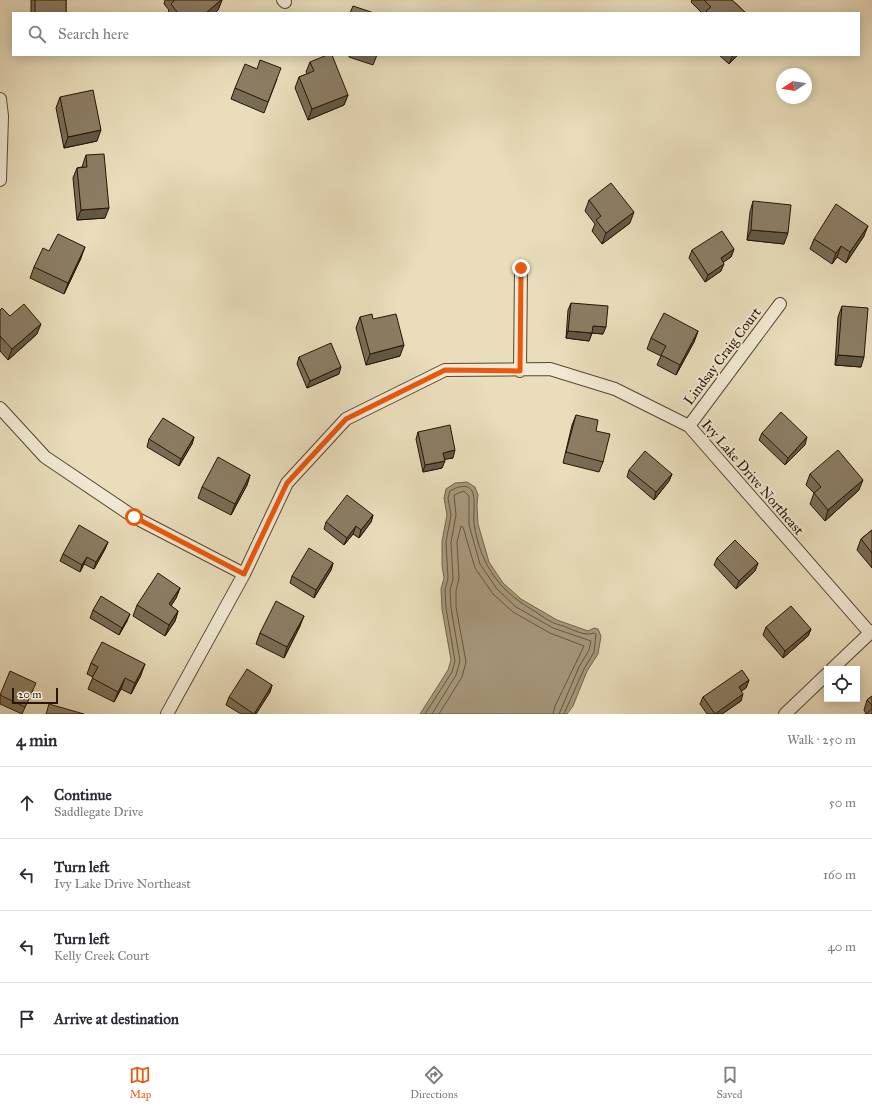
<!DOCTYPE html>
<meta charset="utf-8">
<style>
:root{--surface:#fff;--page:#f7f7f7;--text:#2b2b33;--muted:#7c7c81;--line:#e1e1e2;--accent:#ea580c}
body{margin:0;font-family:"IM FELL Great Primer",serif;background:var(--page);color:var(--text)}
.controls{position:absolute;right:12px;bottom:12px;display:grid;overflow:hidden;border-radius:0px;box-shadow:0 2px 10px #0003}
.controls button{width:36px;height:36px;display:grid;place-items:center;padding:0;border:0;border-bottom:1px solid var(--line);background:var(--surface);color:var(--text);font:20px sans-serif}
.compass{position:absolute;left:776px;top:68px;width:36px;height:36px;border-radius:50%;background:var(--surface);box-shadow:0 2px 10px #0003;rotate:258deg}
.scale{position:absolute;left:12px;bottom:10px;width:46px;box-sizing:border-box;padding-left:4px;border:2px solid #261404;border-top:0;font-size:11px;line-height:14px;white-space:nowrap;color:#261404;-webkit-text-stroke:3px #f1e9d3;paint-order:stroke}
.stop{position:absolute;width:12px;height:12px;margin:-9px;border:3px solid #ea580c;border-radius:50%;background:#fff}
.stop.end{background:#ea580c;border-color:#fff;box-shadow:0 1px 4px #0008}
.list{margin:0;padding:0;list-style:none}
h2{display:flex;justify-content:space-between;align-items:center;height:52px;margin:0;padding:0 16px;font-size:17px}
h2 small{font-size:13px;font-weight:400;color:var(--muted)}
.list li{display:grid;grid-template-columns:26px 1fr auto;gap:12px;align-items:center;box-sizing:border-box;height:72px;padding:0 16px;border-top:1px solid var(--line)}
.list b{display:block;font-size:15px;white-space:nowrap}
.list p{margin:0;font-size:13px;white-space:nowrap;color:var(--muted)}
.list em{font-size:13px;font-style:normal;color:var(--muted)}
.icon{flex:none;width:22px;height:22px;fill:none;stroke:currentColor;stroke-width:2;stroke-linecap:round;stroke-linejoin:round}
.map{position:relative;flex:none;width:872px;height:714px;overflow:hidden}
.search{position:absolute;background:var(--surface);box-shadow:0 2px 10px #0003;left:12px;right:12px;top:12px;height:44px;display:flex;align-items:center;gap:10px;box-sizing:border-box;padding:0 14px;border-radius:0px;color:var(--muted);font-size:15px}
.sheet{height:340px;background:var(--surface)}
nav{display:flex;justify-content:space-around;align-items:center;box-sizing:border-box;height:56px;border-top:1px solid var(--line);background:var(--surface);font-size:11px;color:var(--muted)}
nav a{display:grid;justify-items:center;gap:2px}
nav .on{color:var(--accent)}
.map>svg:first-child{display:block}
.water{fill:#a7997d;stroke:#73644d}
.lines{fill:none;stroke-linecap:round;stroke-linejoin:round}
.shore{stroke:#665640;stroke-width:1}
.minor-casing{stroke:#574632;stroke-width:14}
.minor{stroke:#f1e9d3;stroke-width:12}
.wall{fill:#786c55;stroke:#261404}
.shaded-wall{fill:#615845;stroke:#261404}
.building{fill:#8b7d63;stroke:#261404}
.route{stroke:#ea580c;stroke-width:5}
.labels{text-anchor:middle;stroke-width:4;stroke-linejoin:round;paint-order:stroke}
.street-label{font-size:14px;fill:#261404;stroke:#f1e9d3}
</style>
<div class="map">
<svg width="872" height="714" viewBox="0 0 872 714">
<rect width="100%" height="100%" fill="#e9ddbb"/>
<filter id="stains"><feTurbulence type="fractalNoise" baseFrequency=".005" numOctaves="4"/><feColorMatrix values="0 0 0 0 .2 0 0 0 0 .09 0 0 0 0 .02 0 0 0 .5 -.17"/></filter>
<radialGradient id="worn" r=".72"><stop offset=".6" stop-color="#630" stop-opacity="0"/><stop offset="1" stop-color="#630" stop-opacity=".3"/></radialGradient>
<!-- water -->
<path class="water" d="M467,482L475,487L478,495L477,505L478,524L489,562L503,583L521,599L557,620L588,631L594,628L598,629L601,636L598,654L587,671L573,706L567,714H420L448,670L451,660L442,609L441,589L444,578L442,565V541L447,515L444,498L446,489L455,483Z"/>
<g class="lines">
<!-- shore -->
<path class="shore" d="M425,714L452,672L455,661L446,608L445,590L448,578L446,542L451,515L448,498L450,491C457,487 467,483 472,491C476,496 473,516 474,523C480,565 500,592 536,612C543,617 551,623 560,625C570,628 584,637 594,633L596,634L594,652L584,669L564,714
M432,714L456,675L460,661L451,608L450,590L453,579L451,542L456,515L454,495L464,491L469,496V525L480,564L497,589L516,607L553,628L591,641L589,650L579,667L559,714
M439,714L462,677L466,662L456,607V591L459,578L457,542L461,526L463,527L475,568L493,594L513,612L550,633L584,646L555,706L553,714"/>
<defs>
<path id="minor" d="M283,0L285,2
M0,99L2,116L0,180
M520,371L521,268
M0,408L45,457L134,517L244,574
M689,426L780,304
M832,669L872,631
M167,714L244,574L287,483L346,419L445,370L550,369L615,389L689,426L870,633
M785,714L827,674"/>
</defs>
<!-- minor casing -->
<use href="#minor" class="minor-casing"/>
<!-- minor -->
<use href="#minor" class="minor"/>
</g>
<!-- wall -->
<path class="wall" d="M31,0H66V13H31Z
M165,0H222L218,10L215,13H168L169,10L164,4Z
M692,0H732L746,13H702L691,2Z
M349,55H377L373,65L349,57Z
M719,55H738L729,64Z
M310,62L348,95L344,105L308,120L295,88L299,77L307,74L306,72Z
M277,79L264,113L231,99L235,88Z
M60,97L97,141L64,148L56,108Z
M86,155L105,218L77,220L73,178L77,168L82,167Z
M589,200L630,223L602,244L592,231L595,224L585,211Z
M753,201L784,244L747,240L750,212Z
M864,236L846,263L837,257L832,264L810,249L814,239Z
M734,249L731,257L723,262L721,271L705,282L689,258L692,250Z
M49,251L81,258L64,294L30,278L34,267Z
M571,303L603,334L592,333L589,341L566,338L568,310Z
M842,306L861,367L835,365L838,317Z
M0,310L37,334L8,360L0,351Z
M360,317L373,319L400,356L366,365L356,328Z
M698,331L694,342L676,375L657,365L661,356L647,349L651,338Z
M299,357L339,374L307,388L297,364Z
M576,415L596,431L603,462L599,472L563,463L572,425Z
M418,432L453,458L445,459L442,468L423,472L416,439Z
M762,433L805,445L785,465L759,440Z
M194,437L192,444L179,466L147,447L149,439Z
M629,470L672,474L669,481L654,500L627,477Z
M810,474L859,490L825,521L810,504L814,493L806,485Z
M250,475L247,485L231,515L198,498L202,487Z
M373,515L371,522L359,538L353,534L344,545L324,529L326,522Z
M872,530V568L857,550L861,539Z
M108,542L105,549L94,569L84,564L80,572L60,561L63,554Z
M717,558L758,563L755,571L736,589L714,565Z
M333,563L331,570L314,598L290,583L292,576Z
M180,588L176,598L171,606L178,611L175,621L165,636L133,616L137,605Z
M93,610L127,621L119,635L90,618Z
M300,626L284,658L256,644L260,633Z
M766,627L811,629L808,636L783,658L763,635Z
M91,663L141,675L131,694L121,689L114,702L88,689L93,677L87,674Z
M749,680L746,688L741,691V701L722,714H707L700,704L703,697Z
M272,685L270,692L256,714H241L226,705L229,697Z
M33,690L22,714L0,704V694Z
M872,696V714H866L864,710L867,700Z"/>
<!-- shaded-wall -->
<path class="shaded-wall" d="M221,0H222L218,10L215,13H206Z
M733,55H738L729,64Z
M348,95L344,105L308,120L312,109Z
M101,130L97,141L64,148L68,137Z
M109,208L105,218L77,220L81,210Z
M634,212L630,223L602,244L606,233Z
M868,226L864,236L846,263L850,252Z
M751,230L788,233L784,244L747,240Z
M841,246L837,257L832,264L836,253Z
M85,247L81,258L64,294L68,283Z
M734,249L731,257L718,266L721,258Z
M724,264L721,271L705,282L708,275Z
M41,324L37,334L8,360L12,349Z
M593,326L606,327L603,334L590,333Z
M568,331L592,333L589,341L566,338Z
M698,331L694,342L676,375L680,365Z
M404,345L400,356L366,365L370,354Z
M838,355L864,357L861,367L835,365Z
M341,367L339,374L307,388L310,381Z
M194,437L192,444L179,466L181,459Z
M807,437L805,445L785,465L788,458Z
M455,450L453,458L441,460L443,453Z
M445,461L442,468L423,472L425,465Z
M672,474L669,481L654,500L656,492Z
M250,475L247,485L231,515L235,504Z
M863,480L859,490L825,521L828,510Z
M373,515L371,522L359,538L361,530Z
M356,526L353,534L344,545L347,538Z
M108,542L105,549L94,569L96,562Z
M87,557L84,564L80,572L82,565Z
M333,563L331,570L314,598L316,590Z
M758,563L755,571L736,589L739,581Z
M180,588L176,598L165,615L169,604Z
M178,611L175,621L165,636L169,625Z
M130,614L127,621L119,635L122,628Z
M304,616L300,626L284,658L287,647Z
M811,629L808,636L783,658L785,651Z
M145,664L141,675L131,694L135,683Z
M125,678L121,689L114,702L118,692Z
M749,680L746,688L736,695L739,687Z
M272,685L270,692L256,714H254Z
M743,694L741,701L722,714H714Z"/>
<!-- building -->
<path class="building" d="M35,0H66V13H35Z
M173,0H221L206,13H178L171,4L174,1Z
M704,0H732L746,13H708L706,11L711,7Z
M353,6L374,13H350Z
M327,55H332L348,95L312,109L299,77L314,71L310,62Z
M260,60L281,68L268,102L235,88L245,64L257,69Z
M93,90L101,130L68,137L60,97Z
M104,154L109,208L81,210L77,168L87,167L86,155Z
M611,183L634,212L606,233L596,220L601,216L589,200Z
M753,201L791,205L788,233L751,230Z
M836,204L868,226L850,252L841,246L836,253L814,239Z
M722,231L734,249L721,258L724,264L708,275L692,250Z
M58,234L85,247L68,283L34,267L43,248L49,251Z
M571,303L608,306L606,327L593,326L592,333L568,331Z
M24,304L41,324L12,349L0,336V310L2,308L10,316Z
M842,306L868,308L864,357L838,355Z
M664,313L698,331L680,365L661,355L666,346L651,338Z
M372,314L373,319L396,314L404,345L370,354L360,317Z
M331,343L341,367L310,381L299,357Z
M781,412L807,437L788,458L762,433Z
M576,415L598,420L596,431L610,434L603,462L566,452Z
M163,418L194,437L181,459L149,439Z
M450,425L455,450L443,453L445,461L425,465L418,432Z
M838,450L863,480L828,510L814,493L821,487L810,474Z
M645,451L672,474L656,492L629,470Z
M218,457L250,475L235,504L202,487Z
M347,495L373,515L361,530L356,526L347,538L326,522Z
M79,525L108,542L96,562L87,557L82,565L63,554Z
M872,530V553L861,539Z
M735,540L758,563L739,581L717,558Z
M309,548L333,563L316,590L292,576Z
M158,573L180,588L169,604L178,611L169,625L137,605Z
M101,596L130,614L122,628L93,610Z
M276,601L304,616L287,647L260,633Z
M791,606L811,629L785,651L766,627Z
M102,642L145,664L135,683L125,678L118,692L92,678L98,667L91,663Z
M247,669L272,685L254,714L229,697Z
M742,670L749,680L739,687L743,694L715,714L703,697Z
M10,671L36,683L25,707L0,695Z
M872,696V705L867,700Z
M49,704L84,714H46Z
M872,709V714H866Z"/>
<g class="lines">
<!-- route -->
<path class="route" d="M134,517L244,574L287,483L346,419L445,370L520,371L521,268"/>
</g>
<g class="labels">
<!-- street labels -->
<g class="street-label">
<text transform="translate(722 356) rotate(-53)" y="5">Lindsay Craig Court</text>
<text transform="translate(753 477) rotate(49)" y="5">Ivy Lake Drive Northeast</text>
</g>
</g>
<rect width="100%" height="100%" filter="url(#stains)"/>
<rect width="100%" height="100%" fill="url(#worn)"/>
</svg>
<div class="controls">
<button><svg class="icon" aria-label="locate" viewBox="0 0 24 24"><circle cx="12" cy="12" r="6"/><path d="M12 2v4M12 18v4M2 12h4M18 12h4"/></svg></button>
</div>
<svg class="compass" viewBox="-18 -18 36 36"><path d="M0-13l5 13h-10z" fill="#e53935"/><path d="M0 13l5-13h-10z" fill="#7c7c81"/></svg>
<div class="scale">20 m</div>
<div class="stop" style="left:134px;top:517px"></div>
<div class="stop end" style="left:521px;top:268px"></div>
<div class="search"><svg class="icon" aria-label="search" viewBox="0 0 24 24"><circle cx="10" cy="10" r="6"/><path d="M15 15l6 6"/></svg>Search here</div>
</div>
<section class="sheet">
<h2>4 min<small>Walk · 250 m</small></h2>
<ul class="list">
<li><svg class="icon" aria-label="ahead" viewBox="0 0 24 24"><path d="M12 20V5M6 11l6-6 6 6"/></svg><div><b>Continue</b><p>Saddlegate Drive</p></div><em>50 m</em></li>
<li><svg class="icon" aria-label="left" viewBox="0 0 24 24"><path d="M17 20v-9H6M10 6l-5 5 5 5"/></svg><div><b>Turn left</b><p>Ivy Lake Drive Northeast</p></div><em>160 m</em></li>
<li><svg class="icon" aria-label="left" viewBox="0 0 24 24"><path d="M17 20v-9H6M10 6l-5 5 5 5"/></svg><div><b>Turn left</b><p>Kelly Creek Court</p></div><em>40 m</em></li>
<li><svg class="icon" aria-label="arrive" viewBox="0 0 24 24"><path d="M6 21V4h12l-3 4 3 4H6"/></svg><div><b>Arrive at destination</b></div></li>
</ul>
</section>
<nav>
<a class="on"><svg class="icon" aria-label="map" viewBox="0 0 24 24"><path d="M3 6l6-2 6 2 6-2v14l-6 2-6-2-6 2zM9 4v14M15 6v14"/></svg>Map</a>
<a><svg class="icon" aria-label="directions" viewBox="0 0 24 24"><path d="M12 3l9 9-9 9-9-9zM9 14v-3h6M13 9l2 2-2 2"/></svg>Directions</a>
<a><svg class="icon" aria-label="saved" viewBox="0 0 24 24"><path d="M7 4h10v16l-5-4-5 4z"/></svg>Saved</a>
</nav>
